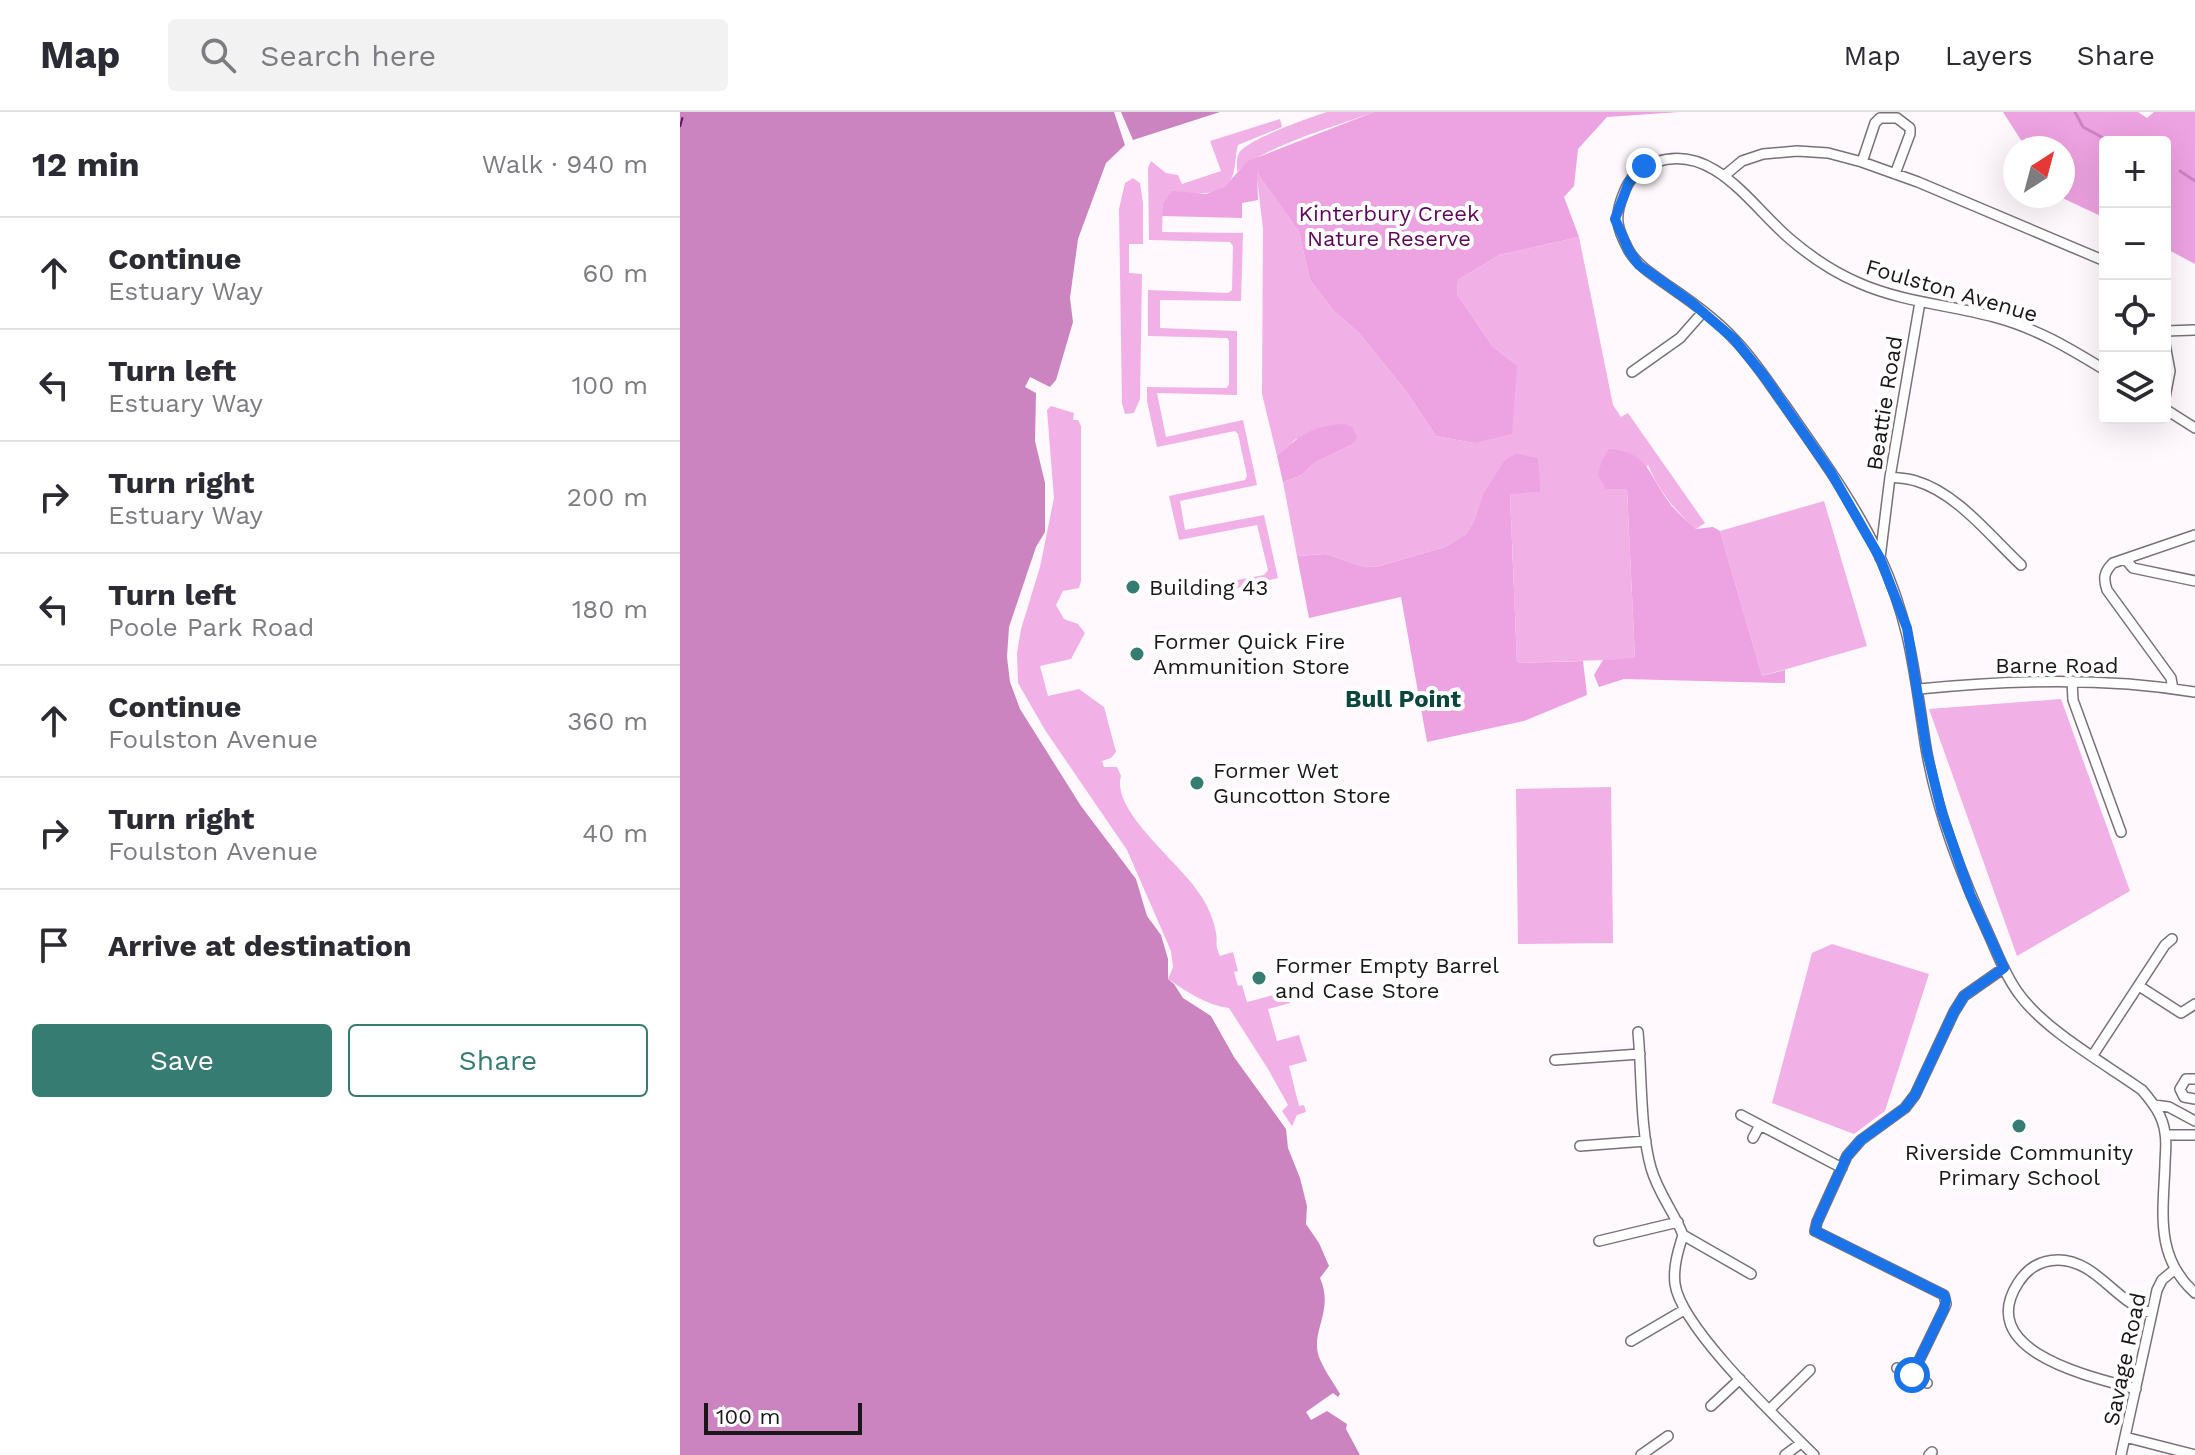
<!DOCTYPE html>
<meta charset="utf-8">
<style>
:root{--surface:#fff;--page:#f2f2f3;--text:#2b2b33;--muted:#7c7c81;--line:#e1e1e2;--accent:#377c72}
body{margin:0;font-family:"Work Sans",sans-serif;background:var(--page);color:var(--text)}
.controls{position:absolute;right:24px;top:24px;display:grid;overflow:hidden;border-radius:8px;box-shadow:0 8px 32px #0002}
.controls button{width:72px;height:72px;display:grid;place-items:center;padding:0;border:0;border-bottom:2px solid var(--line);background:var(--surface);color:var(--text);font:40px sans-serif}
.compass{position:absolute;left:1323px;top:24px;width:72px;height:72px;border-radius:50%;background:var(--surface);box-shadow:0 8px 32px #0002;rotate:36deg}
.scale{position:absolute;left:24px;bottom:20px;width:158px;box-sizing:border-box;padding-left:8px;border:4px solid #1a1619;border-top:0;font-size:22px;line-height:28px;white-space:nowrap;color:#1a1619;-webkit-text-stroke:6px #fff;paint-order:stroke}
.stop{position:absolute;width:24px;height:24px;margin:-18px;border:6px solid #1a73e8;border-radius:50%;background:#fff}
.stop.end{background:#1a73e8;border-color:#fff;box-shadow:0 2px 8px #0008}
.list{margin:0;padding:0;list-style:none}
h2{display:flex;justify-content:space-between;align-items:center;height:104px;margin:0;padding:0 32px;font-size:34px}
h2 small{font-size:26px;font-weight:400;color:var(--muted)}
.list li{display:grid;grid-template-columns:52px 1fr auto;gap:24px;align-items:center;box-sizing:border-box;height:112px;padding:0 32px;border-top:2px solid var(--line)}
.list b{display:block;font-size:30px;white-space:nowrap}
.list p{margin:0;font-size:26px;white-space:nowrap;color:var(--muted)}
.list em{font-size:26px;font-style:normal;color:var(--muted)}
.actions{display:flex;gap:16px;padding:24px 32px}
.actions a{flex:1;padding:18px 0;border:2px solid var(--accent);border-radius:8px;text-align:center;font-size:28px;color:var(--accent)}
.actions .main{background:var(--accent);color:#fff}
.icon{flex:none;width:44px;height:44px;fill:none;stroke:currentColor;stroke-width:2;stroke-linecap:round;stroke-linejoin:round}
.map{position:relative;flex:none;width:1515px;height:1343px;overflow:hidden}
header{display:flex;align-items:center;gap:48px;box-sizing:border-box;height:112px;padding:0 40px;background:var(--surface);border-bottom:2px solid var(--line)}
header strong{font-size:38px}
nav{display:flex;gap:44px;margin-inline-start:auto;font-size:28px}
.search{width:560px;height:72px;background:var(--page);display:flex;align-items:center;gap:20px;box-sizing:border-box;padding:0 28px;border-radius:8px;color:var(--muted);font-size:30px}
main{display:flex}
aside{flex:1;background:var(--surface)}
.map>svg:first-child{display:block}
.green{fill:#f1b1e6}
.forest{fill:#eda2e1}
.water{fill:#cc84c1}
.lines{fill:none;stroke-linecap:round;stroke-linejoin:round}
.stream{stroke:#cc84c1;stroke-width:3}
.ferry{stroke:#691262;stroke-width:2;stroke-dasharray:10 8;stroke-linecap:butt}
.street-casing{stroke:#7a7178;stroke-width:12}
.street{stroke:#fff;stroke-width:9}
.route{stroke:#1a73e8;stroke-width:10}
.poi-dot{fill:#377c72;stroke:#fff;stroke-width:3}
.labels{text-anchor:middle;stroke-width:8;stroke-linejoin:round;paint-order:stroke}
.park-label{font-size:22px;fill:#600459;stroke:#fff}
.street-label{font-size:22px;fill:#1a1619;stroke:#fff}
.poi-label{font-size:22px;fill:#1a1619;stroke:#fff;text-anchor:start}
.neighbourhood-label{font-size:24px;font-weight:bold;fill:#09473f;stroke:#fff}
</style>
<header>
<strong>Map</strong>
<div class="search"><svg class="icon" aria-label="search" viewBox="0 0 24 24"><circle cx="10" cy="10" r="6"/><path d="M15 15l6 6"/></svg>Search here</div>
<nav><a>Map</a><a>Layers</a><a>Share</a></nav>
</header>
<main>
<aside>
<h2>12 min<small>Walk · 940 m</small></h2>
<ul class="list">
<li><svg class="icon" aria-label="ahead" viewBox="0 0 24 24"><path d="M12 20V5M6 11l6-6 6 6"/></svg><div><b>Continue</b><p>Estuary Way</p></div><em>60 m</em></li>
<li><svg class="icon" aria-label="left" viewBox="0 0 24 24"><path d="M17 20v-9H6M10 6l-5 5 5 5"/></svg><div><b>Turn left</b><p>Estuary Way</p></div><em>100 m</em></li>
<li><svg class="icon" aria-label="right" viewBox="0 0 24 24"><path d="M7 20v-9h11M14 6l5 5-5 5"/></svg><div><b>Turn right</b><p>Estuary Way</p></div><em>200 m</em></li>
<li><svg class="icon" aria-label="left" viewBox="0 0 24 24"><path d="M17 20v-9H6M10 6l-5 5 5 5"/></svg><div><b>Turn left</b><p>Poole Park Road</p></div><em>180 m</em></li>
<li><svg class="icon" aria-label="ahead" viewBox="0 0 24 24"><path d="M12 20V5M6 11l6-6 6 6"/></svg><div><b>Continue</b><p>Foulston Avenue</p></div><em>360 m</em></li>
<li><svg class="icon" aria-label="right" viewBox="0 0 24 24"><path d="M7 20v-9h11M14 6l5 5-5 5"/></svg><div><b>Turn right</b><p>Foulston Avenue</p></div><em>40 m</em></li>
<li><svg class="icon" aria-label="arrive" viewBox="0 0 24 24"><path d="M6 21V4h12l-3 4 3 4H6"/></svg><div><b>Arrive at destination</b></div></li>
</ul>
<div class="actions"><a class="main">Save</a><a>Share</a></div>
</aside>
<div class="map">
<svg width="1515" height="1343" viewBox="0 0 1515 1343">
<rect width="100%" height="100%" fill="#fff8fd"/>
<!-- green -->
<path class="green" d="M647,0H694C654,15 587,33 557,60C557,54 556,46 559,41C566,28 631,5 647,0Z
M600,7L602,15L558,33C555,43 556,56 552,65C542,87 510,81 492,80L483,91L482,120L563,121L561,189L480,188V216L557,219V283L477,281L486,325L563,308L577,373L500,389L505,418L584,403L598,466L512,487L510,477L584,463L588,458L577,413L499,428L489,384L565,368L567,364L558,322L555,319L477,335L467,289V275L546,276L549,273V229L547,226L468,224V178L548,181L552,178L553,134L550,130L469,128L468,56L471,49L486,61L498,63L502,72L541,59L530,29Z
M576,58L619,120L630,168L653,198L679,221L726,279L756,324L794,331L837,253L813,235L777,182L778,168L819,143L899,125L933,293L941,305L948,301L1025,411L1016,417C995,399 979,379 968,353L947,377L955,547L837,551L830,381L861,380L857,346L838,341L802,384L794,409L786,422L765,435L696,455L681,454L646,442L617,444L603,370L622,363L634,351L671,333L616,327L597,344L582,282L583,117Z
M453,66L460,71L463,91V132H449V161L462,162L460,287L454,301L445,302L442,291L439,97L445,71Z
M371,294L394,301L393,308H398L401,314V469L399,476L383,479L376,493L384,507L398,512L405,521L391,547L360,554L368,584L399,577L424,595L436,640L431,646L422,649L424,655H437L441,664C431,699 499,750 519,781C527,792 534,808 536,821C538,832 534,831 540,844L553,840L558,859L554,860L558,874L562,873L567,890L606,880L610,891L588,897L597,929L619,923L627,949L609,954L619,994L624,993L626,1000L617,1003L612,1014L602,999L608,993L588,957L549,896C526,893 506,879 488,867L493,855L491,839L447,738L365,618L338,571L337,541L341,517L360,455L374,386L367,298Z
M1144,389L1187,534L1082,564L1040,419Z
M1381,587L1450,779L1337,844L1249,597Z
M931,675L933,831L838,832L836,677Z
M1152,832L1249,862L1205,999L1174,1022L1092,991L1132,841Z"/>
<!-- forest -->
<path class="forest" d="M694,0H999L927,5L898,37L894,74L884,85L899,125L819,143L778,168L777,182L813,235L837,253L832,322L794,331L756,324L726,279L679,221L653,198L630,168L619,120L577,60L578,88L562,91V106L482,104L483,91L492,79L526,82L544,75L568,49Z
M1323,0H1458L1467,6L1474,0H1515V152L1485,136V30H1425V106L1378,84H1383V36H1346Z
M664,312L672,315L677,326L671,333L634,351L622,363L603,370L597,344C620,323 632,314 664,312Z
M929,337C968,340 968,361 988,389C996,400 1006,408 1016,417L1033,415L1040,419L1082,564L1105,558V571L944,567L919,575L914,563L923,548L955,546L947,377H926L918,363L922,348Z
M838,341L858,346L861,380L830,382L837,551L903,549L907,583L844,609L747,630L721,485L629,506L617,444L646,442L681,454L696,455L765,435L786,422L794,409L802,384L825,348Z"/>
<!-- water -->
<path class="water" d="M0,0H434L445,33L426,51L398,127L390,186L393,210L376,268L370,275L350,265L345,275L356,281L355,329L365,371V420L356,435L329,515L327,545L330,570L340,597L401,694L456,767L467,804L481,823L488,847V867L494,872L503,886L531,904L554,945L606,1017L608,1036L620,1066L627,1094L626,1112L639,1131L649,1154L640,1166C654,1198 632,1217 638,1242C642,1255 653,1270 660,1282L658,1285L653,1281L626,1300L631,1308L647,1299L667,1312L666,1317L680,1343H0Z
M441,0H540L453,28Z"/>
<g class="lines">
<!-- stream -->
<path class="stream" d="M1395,0L1403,15L1431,30
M1500,59L1515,69"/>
<!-- ferry -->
<path class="ferry" d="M0,15L4,0"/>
<defs>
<path id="street" d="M1182,50L1195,11L1200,6H1217L1230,16V22L1215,62
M1044,64L1062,49L1083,42L1117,39L1148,41L1182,50L1238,70L1425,149
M1485,219L1515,218
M1485,232L1490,259L1485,285
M1425,258C1389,236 1356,216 1314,205C1270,193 1222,190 1179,171C1153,160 1131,145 1110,127C1071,94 1034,31 976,50C959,55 949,66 943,83C934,106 937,116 948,137C957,154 975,164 990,175C1012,190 1036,207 1054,227C1073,246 1088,270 1104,292C1138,341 1175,391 1200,445C1231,511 1235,567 1246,636C1257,701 1282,765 1309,823C1318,843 1326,865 1339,882C1366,919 1424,951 1462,978C1473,991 1483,1004 1485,1021C1487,1031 1485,1043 1485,1053C1483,1102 1475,1145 1515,1181
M952,260L1000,226L1023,200
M1485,297L1515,316
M1210,365C1218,366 1228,366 1236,369C1277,381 1310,424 1341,453
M1200,446L1210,365L1240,190
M1446,448L1453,456L1515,469
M1392,569L1393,588L1441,720
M1239,577C1331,568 1423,565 1515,580
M1493,577L1491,566L1427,478C1423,466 1424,460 1433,451L1515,423
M1459,874L1501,901L1515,892
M958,920C962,962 960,1017 971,1056C978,1081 994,1100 1003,1123C998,1139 993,1155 995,1172C1001,1216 1100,1309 1134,1343
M1413,943L1485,833L1492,827
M875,948L960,942
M1515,967H1506L1500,977L1504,985L1515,987
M1474,993L1489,995L1515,1009
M1061,1003L1162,1056
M1486,1023H1515
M1073,1026L1080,1013
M900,1034L966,1029
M1003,1123L1071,1162
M919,1129L998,1110
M951,1229L1004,1198
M1217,1256L1247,1271
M1232,1263L1264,1197L1266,1192L1264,1183L1135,1119L1137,1110L1167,1044L1181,1028L1225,996L1235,983L1274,900L1284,884L1324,856
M1456,1277C1412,1265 1294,1240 1338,1171C1347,1157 1360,1148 1378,1148C1416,1148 1436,1191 1471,1201
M1031,1294L1060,1267
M1090,1297L1130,1258
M1445,1325L1515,1343
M961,1343L988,1324
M1105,1343L1121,1331
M1249,1343L1252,1340
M1441,1343L1477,1178L1482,1168L1494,1158"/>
</defs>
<!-- street casing -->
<use href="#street" class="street-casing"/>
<!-- street -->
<use href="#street" class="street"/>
</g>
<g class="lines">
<!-- route -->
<path class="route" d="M964,54L949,70L935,107L949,139L959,153L1011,190L1054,227L1084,264L1150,359L1200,446L1227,516L1247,640L1262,701L1290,782L1324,856L1284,884L1274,900L1235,983L1225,996L1181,1028L1167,1044L1137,1110L1135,1119L1264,1183L1266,1188L1264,1197L1232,1263"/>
</g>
<!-- markers -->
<g class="poi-dot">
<circle cx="453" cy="475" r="8"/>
<circle cx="457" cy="542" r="8"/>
<circle cx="517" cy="671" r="8"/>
<circle cx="579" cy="866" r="8"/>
<circle cx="1339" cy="1014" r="8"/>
</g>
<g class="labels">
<!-- park labels -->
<g class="park-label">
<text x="709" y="109">Kinterbury Creek<tspan x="709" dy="25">Nature Reserve</tspan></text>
</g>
<!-- street labels -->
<g class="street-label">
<text transform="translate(1272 178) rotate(16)" y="8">Foulston Avenue</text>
<text transform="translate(1204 291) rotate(-81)" y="8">Beattie Road</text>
<text x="1377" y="561">Barne Road</text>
<text transform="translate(1444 1247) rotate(-78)" y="8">Savage Road</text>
</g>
<!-- poi labels -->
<g class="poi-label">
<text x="469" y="483">Building 43</text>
<text x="473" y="537">Former Quick Fire<tspan x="473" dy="25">Ammunition Store</tspan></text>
<text x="533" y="666">Former Wet<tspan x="533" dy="25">Guncotton Store</tspan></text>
<text x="595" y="861">Former Empty Barrel<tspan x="595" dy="25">and Case Store</tspan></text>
<text x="1339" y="1048" text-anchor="middle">Riverside Community<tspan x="1339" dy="25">Primary School</tspan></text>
</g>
<!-- neighbourhood labels -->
<g class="neighbourhood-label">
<text x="723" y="595">Bull Point</text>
</g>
</g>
</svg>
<div class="controls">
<button>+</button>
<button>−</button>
<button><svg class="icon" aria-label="locate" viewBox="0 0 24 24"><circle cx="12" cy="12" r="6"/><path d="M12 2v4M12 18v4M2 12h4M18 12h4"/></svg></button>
<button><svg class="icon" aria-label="layers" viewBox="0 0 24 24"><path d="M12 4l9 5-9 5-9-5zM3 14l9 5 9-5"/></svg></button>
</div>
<svg class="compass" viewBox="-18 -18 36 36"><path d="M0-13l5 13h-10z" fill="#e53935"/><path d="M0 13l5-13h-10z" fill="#7c7c81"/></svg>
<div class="scale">100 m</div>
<div class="stop" style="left:1232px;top:1263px"></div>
<div class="stop end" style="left:964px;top:54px"></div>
</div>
</main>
